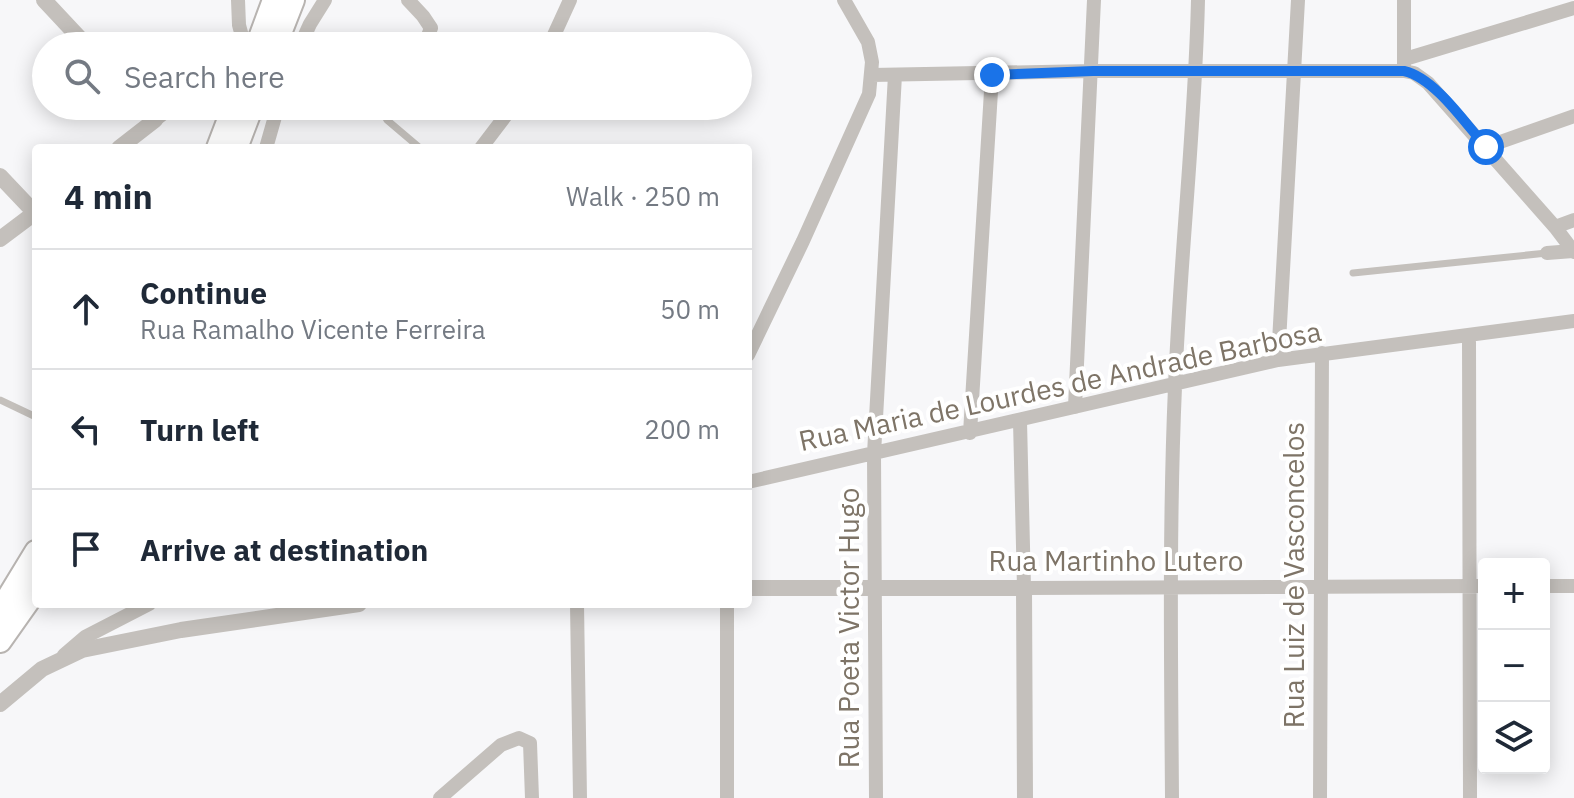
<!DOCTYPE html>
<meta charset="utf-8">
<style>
:root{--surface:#fff;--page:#f6f6f7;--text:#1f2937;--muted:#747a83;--line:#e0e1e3}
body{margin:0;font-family:"IBM Plex Sans",sans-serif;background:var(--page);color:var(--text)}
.controls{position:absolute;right:24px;bottom:24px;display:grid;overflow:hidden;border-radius:8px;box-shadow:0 4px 20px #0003}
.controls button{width:72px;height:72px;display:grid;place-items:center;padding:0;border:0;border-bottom:2px solid var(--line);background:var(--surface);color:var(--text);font:40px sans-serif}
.stop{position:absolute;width:24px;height:24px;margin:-18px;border:6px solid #1a73e8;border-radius:50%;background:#fff}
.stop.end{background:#1a73e8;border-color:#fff;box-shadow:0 2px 8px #0008}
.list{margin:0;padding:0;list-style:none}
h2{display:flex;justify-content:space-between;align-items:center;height:104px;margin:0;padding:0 32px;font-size:34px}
h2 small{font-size:26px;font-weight:400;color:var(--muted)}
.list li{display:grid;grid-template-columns:52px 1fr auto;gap:24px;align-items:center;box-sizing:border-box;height:120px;padding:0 32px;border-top:2px solid var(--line)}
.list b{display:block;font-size:30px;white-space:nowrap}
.list p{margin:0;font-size:26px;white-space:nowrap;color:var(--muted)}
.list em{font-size:26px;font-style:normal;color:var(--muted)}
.icon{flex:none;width:44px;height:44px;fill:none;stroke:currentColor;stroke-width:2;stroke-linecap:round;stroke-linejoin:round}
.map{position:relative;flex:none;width:1574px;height:798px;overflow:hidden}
.search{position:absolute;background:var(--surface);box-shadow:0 4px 20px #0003;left:32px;top:32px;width:720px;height:88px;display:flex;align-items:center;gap:20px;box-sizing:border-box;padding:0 28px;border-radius:44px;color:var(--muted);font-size:30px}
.panel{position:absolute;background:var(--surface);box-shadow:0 4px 20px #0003;left:32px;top:144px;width:720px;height:464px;border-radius:8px}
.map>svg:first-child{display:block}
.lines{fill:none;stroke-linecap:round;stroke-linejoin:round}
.trunk-casing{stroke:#b8b4b1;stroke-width:26}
.service{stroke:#c4c0bc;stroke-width:7}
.minor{stroke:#c4c0bc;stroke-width:14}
.tertiary{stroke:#c4c0bc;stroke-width:16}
.trunk{stroke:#fff;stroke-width:22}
.route{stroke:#1a73e8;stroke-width:10}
.labels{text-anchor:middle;stroke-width:8;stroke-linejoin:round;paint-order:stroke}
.street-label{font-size:28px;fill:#7e7467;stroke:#fff}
</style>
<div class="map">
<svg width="1574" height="798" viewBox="0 0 1574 798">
<rect width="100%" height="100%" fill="#f7f7f9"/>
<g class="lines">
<defs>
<path id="trunk" d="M257,46L274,0
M275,46L293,0
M218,148L234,106
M236,148L252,106
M0,611L36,552
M0,641L36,590"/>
</defs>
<!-- trunk casing -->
<use href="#trunk" class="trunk-casing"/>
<!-- service -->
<path class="service" d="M382,111L387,120L420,148
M1353,273L1547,253
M0,400L36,417"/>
<!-- minor -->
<path class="minor" d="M238,0L239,25L243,40
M408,0L423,16L431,28L424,46
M1404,0V67
M300,46L310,24L325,0
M549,46L570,0
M1405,59L1574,8
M872,75L1093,71H1404L1414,73L1428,83L1555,227L1574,252
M382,111L385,106
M155,120L173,106
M1486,147L1574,116
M266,148L278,106
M481,148L513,106
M1555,227L1574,220
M1547,253L1573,251
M1469,336L1470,798
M748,355L803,241L869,94L872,62L868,42L844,0
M1278,360L1298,0
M1075,407L1094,0
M1020,421L1024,588L1484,586
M970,433L992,75
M748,482L1278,360L1574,321
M1544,586H1574
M577,604L580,798
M64,655L85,637L149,604
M440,798L501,745L519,738L530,743L532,798
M727,798V604
M876,798L874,454L895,75
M1172,798C1171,661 1169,524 1175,387C1180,258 1195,129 1198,0
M1320,798L1322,353"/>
<!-- tertiary -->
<path class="tertiary" d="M44,0L87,46
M119,148L155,120L142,106
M0,176L35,213
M0,239L36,212
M748,588H1024L1025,798
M0,704L42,669L82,650L181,630L359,604"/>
<!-- trunk -->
<use href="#trunk" class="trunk"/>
</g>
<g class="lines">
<!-- route -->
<path class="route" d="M992,75L1093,71H1404C1435,78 1465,123 1486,147"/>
</g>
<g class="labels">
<!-- street labels -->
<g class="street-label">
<text transform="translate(1060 386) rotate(-12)" y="10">Rua Maria de Lourdes de Andrade Barbosa</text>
<text x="1116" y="571">Rua Martinho Lutero</text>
<text transform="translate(1294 575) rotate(-90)" y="10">Rua Luiz de Vasconcelos</text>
<text transform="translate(849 628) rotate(-90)" y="10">Rua Poeta Victor Hugo</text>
</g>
</g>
</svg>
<div class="controls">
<button>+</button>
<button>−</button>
<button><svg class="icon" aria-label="layers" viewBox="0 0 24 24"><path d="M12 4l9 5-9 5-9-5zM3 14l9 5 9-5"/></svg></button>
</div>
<div class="stop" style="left:1486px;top:147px"></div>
<div class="stop end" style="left:992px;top:75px"></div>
<div class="search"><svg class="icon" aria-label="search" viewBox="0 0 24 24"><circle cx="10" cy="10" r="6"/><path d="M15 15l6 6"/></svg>Search here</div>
<section class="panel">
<h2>4 min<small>Walk · 250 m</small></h2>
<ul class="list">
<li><svg class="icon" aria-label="ahead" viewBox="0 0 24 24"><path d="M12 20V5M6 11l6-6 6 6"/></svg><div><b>Continue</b><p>Rua Ramalho Vicente Ferreira</p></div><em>50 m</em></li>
<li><svg class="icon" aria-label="left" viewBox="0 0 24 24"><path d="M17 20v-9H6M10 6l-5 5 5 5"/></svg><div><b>Turn left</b></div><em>200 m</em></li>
<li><svg class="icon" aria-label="arrive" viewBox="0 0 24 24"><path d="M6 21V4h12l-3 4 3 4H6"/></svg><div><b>Arrive at destination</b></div></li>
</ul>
</section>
</div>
